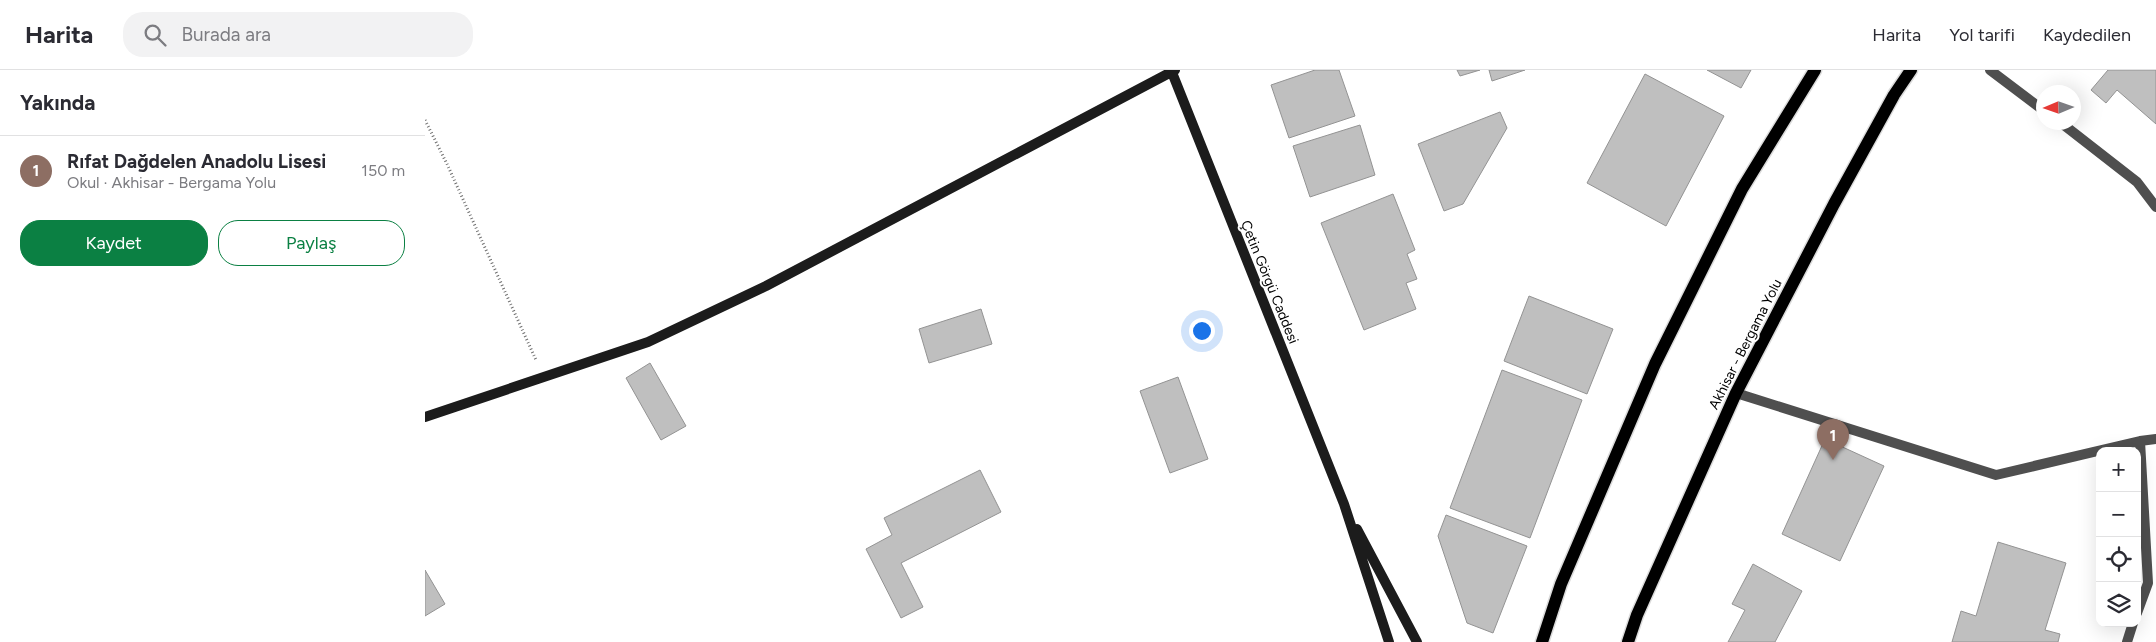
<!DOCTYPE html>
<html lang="tr">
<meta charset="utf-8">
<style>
:root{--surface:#fff;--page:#f2f2f3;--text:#2b2b33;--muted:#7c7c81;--line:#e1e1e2;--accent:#0b8043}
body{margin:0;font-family:Figtree,sans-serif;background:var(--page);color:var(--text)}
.controls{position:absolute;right:15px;bottom:15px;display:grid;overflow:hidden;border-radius:10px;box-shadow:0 5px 20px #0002}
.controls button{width:45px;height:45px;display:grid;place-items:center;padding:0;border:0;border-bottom:1px solid var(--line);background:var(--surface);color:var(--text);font:25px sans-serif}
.compass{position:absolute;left:1611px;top:15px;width:45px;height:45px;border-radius:50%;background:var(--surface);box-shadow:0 5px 20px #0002;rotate:268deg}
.you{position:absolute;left:776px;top:260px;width:18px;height:18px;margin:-12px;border:4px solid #fff;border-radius:50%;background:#1a73e8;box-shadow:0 0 0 8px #1a73e833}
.badge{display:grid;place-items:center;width:32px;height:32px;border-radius:50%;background:var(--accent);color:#fff;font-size:16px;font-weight:700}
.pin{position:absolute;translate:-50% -41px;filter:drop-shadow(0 1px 2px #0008)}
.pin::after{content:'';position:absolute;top:26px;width:18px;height:15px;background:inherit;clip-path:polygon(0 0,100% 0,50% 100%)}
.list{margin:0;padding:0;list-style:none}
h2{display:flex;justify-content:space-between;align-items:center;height:65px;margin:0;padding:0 20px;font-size:21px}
h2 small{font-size:16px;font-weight:400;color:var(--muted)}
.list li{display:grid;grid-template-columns:32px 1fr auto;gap:15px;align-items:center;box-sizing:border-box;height:70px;padding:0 20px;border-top:1px solid var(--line)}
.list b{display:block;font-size:19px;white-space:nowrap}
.list p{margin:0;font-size:16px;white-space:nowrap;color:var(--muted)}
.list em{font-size:16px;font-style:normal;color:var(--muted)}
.actions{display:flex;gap:10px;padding:15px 20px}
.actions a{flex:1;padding:11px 0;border:1px solid var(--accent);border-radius:20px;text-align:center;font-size:18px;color:var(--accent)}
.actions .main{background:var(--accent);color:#fff}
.icon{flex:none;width:28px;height:28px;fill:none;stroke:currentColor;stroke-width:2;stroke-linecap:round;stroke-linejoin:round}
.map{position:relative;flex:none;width:1731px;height:572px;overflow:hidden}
header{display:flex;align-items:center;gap:30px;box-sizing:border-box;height:70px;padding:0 25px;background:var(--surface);border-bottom:1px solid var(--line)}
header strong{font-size:24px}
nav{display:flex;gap:28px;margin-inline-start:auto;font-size:18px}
.search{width:350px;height:45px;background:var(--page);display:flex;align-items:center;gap:12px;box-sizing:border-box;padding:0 18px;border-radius:20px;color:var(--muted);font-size:19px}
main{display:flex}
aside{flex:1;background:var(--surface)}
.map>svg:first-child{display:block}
.building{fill:#bfbfbf;stroke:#939393}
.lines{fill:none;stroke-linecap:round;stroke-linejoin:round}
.primary-casing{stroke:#dbdbdb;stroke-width:15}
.path{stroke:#717171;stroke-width:3;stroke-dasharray:1 2.5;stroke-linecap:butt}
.street{stroke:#4f4f4f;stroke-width:10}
.secondary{stroke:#1c1c1c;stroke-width:10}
.primary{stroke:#000;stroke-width:12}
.labels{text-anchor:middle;stroke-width:4;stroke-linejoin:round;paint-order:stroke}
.street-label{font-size:14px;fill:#000;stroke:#fff}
</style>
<header>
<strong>Harita</strong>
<div class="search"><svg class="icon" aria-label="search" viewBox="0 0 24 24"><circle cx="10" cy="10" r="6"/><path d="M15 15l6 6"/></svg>Burada ara</div>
<nav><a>Harita</a><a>Yol tarifi</a><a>Kaydedilen</a></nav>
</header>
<main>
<aside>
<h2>Yakında<small></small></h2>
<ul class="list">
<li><span class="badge" style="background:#8d6e63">1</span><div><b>Rıfat Dağdelen Anadolu Lisesi</b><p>Okul · Akhisar - Bergama Yolu</p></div><em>150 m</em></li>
</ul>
<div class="actions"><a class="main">Kaydet</a><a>Paylaş</a></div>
</aside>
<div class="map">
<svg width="1731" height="572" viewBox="0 0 1731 572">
<rect width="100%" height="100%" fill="#fff"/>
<!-- building -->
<path class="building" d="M890,0H914L930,46L864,68L846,15Z
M1032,0H1055L1035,6Z
M1064,0H1100L1067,11Z
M1282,0H1326L1316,18Z
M1683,0H1731V54L1692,20L1681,33L1666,20Z
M1220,4L1299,46L1241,156L1162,113Z
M1075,42L1082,58L1038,134L1019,141L993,74Z
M935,55L950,105L885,127L868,76Z
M968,124L990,180L982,184L992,209L981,213L991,239L939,260L896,153Z
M1104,226L1188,259L1162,324L1079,291Z
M556,239L567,274L504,293L494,259Z
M225,293L261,356L236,370L201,308Z
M1077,300L1157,330L1105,468L1025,438Z
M753,307L783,389L745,403L715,321Z
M1400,369L1459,396L1415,491L1357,464Z
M555,400L576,442L476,493L498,537L476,548L441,479L467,465L459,448Z
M1021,445L1102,476L1068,563L1042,553L1013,466Z
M1573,472L1641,493L1620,560L1635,564L1633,572H1527L1536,541L1551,546Z
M1328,494L1377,521L1350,572H1303L1320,540L1307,534Z
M0,500L20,534L0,546Z"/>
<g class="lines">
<defs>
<path id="primary" d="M1117,572L1136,514L1230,294L1317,119L1390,0
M1203,572L1212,545L1311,323L1409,134L1469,25L1486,0"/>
</defs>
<!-- primary casing -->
<use href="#primary" class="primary-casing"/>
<!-- path -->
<path class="path" d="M0,50L22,94L111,290"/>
<!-- street -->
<path class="street" d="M1565,0L1618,40
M1635,52L1712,112L1731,137
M1311,323L1571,405L1715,371L1731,369
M1712,543L1723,513L1715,371
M1702,572L1708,553"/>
<!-- secondary -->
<path class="secondary" d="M746,0L919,434L964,572
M0,347L223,272L341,216L750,0
M932,459L992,572"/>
<!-- primary -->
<use href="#primary" class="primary"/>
</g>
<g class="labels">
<!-- street labels -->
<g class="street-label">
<text transform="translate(845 212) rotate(68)" y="5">Çetin Görgü Caddesi</text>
<text transform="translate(1320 274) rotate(-63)" y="5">Akhisar - Bergama Yolu</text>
</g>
</g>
</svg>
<div class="controls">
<button>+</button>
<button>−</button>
<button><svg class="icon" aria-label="locate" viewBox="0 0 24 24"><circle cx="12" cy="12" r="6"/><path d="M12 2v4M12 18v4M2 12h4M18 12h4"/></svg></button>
<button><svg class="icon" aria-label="layers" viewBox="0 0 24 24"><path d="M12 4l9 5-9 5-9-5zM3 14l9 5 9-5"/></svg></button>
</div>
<svg class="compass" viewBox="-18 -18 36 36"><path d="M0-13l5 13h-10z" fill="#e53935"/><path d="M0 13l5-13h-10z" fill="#7c7c81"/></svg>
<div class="you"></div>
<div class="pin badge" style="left:1408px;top:390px;background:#8d6e63">1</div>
</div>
</main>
